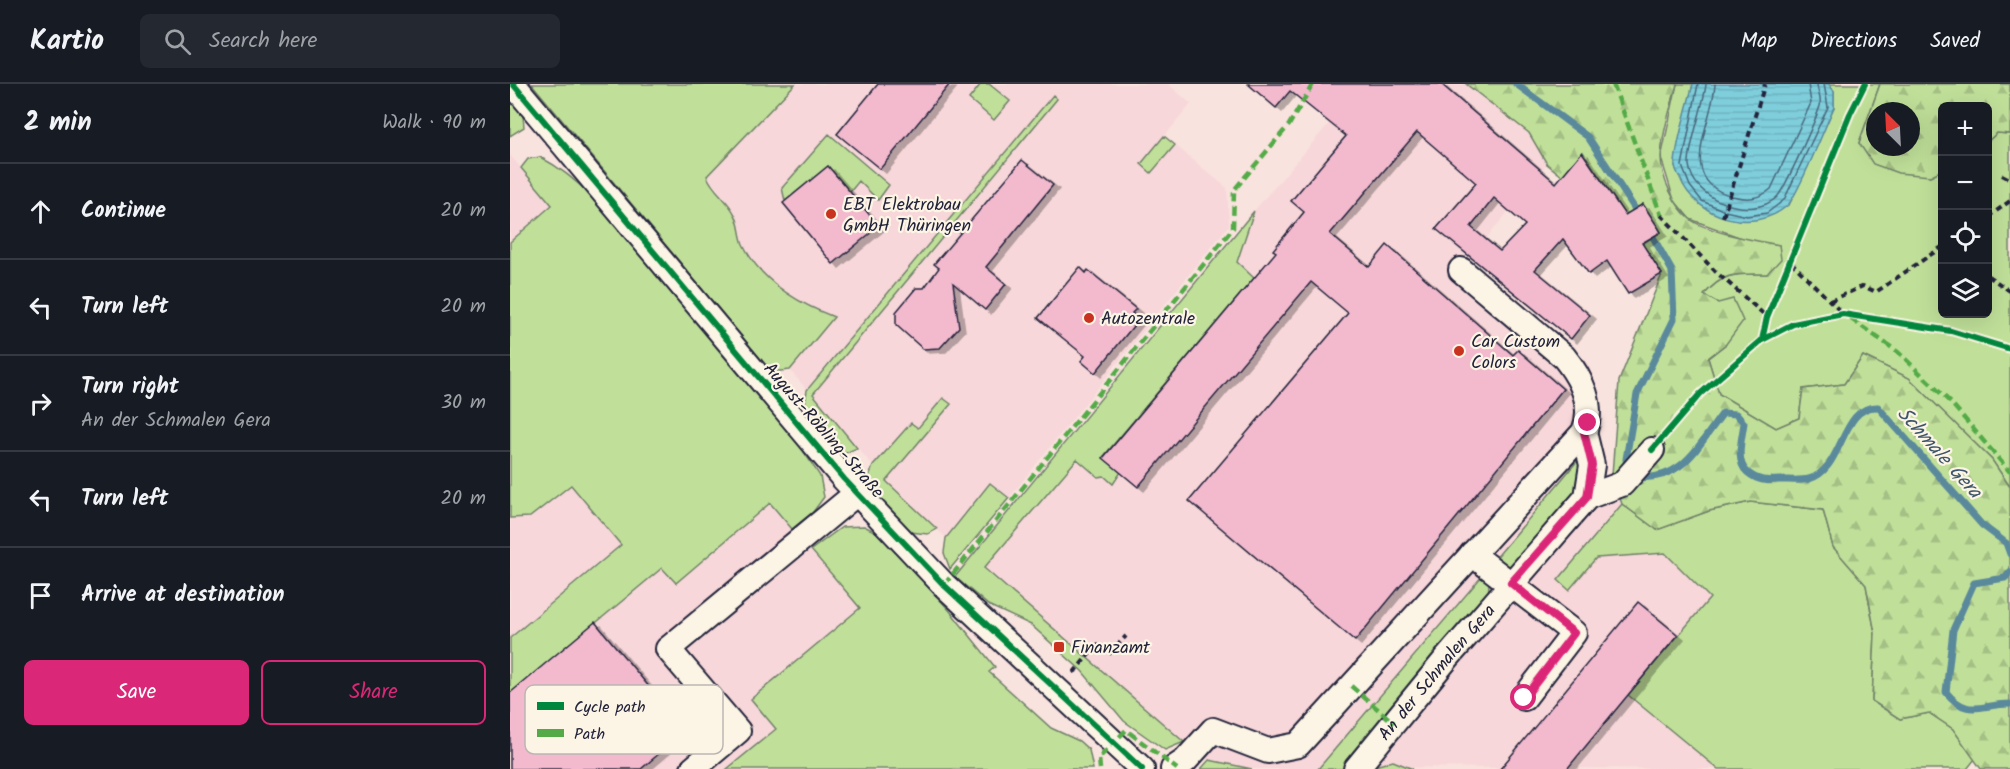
<!DOCTYPE html>
<meta charset="utf-8">
<style>
:root{--surface:#171b24;--page:#242831;--text:#f1f3f6;--muted:#9ea1a6;--line:#363941;--accent:#db2777}
body{margin:0;font-family:Kalam,sans-serif;background:var(--page);color:var(--text)}
.controls{position:absolute;right:18px;top:18px;display:grid;overflow:hidden;border-radius:9px;box-shadow:0 6px 24px #0002}
.controls button{width:54px;height:54px;display:grid;place-items:center;padding:0;border:0;border-bottom:2px solid var(--line);background:var(--surface);color:var(--text);font:30px sans-serif}
.compass{position:absolute;left:1356px;top:18px;width:54px;height:54px;border-radius:50%;background:var(--surface);box-shadow:0 6px 24px #0002;rotate:336deg}
.stop{position:absolute;width:18px;height:18px;margin:-14px;border:4px solid #db2777;border-radius:50%;background:#fff}
.stop.end{background:#db2777;border-color:#fff;box-shadow:0 2px 6px #0008}
.list{margin:0;padding:0;list-style:none}
h2{display:flex;justify-content:space-between;align-items:center;height:78px;margin:0;padding:0 24px;font-size:26px}
h2 small{font-size:20px;font-weight:400;color:var(--muted)}
.list li{display:grid;grid-template-columns:39px 1fr auto;gap:18px;align-items:center;box-sizing:border-box;height:96px;padding:0 24px;border-top:2px solid var(--line)}
.list b{display:block;font-size:22px;white-space:nowrap}
.list p{margin:0;font-size:20px;white-space:nowrap;color:var(--muted)}
.list em{font-size:20px;font-style:normal;color:var(--muted)}
.actions{display:flex;gap:12px;padding:18px 24px}
.actions a{flex:1;padding:14px 0;border:2px solid var(--accent);border-radius:9px;text-align:center;font-size:21px;color:var(--accent)}
.actions .main{background:var(--accent);color:#fff}
.icon{flex:none;width:33px;height:33px;fill:none;stroke:currentColor;stroke-width:2;stroke-linecap:round;stroke-linejoin:round}
.map{position:relative;flex:none;width:1500px;height:685px;overflow:hidden}
header{display:flex;align-items:center;gap:36px;box-sizing:border-box;height:84px;padding:0 30px;background:var(--surface);border-bottom:2px solid var(--line)}
header strong{font-size:28px}
nav{display:flex;gap:33px;margin-inline-start:auto;font-size:21px}
.search{width:420px;height:54px;background:var(--page);display:flex;align-items:center;gap:15px;box-sizing:border-box;padding:0 21px;border-radius:9px;color:var(--muted);font-size:22px}
main{display:flex}
aside{flex:1;background:var(--surface)}
.map>svg:first-child{display:block}
.built{fill:#f7d7d9}
.green{fill:#c0e099;stroke:#71816a;stroke-width:1.5}
.forest{fill:url(#forest-firs);stroke:#71816a;stroke-width:1.5;fill-rule:evenodd}
.water{fill:url(#water-rules);stroke:#5a899c;stroke-width:1.5}
.lines{fill:none;stroke-linecap:round;stroke-linejoin:round}
.shore{stroke:#47677b;stroke-width:1.5}
.stream{stroke:#5a899c;stroke-width:7}
.building{fill:#f3bace;stroke:#22223b;stroke-width:1.5;fill-rule:evenodd;filter:url(#shadow)}
.minor-casing{stroke:#22223b;stroke-width:28}
.path{stroke:#22223b;stroke-width:4;stroke-dasharray:6 4.5;stroke-linecap:butt}
.minor{stroke:#fcf5e5;stroke-width:24}
.quiet{stroke:#53aa46;stroke-width:4.5;stroke-dasharray:9 4.5;stroke-linecap:butt}
.cycleway-casing{stroke:#fcf5e5;stroke-width:10}
.cycleway{stroke:#00873e;stroke-width:6}
.route{stroke:#db2777;stroke-width:8}
.poi-dot{fill:#c8321e;stroke:#fcf5e5;stroke-width:2}
.labels{text-anchor:middle;stroke-width:4.5;stroke-linejoin:round;paint-order:stroke}
.poi-label{font-size:18px;fill:#22223b;stroke:#fcf5e5;text-anchor:start}
.street-label{font-size:18px;fill:#22223b;stroke:#fcf5e5}
.water-label{font-size:20px;font-style:italic;fill:#3e566b;stroke:#fcf5e5}
.key{fill:#fcf5e5;stroke:#bbb6b2;stroke-width:1.5}
.key-label{font-size:16px;fill:#22223b}
</style>
<header>
<strong>Kartio</strong>
<div class="search"><svg class="icon" aria-label="search" viewBox="0 0 24 24"><circle cx="10" cy="10" r="6"/><path d="M15 15l6 6"/></svg>Search here</div>
<nav><a>Map</a><a>Directions</a><a>Saved</a></nav>
</header>
<main>
<aside>
<h2>2 min<small>Walk · 90 m</small></h2>
<ul class="list">
<li><svg class="icon" aria-label="ahead" viewBox="0 0 24 24"><path d="M12 20V5M6 11l6-6 6 6"/></svg><div><b>Continue</b></div><em>20 m</em></li>
<li><svg class="icon" aria-label="left" viewBox="0 0 24 24"><path d="M17 20v-9H6M10 6l-5 5 5 5"/></svg><div><b>Turn left</b></div><em>20 m</em></li>
<li><svg class="icon" aria-label="right" viewBox="0 0 24 24"><path d="M7 20v-9h11M14 6l5 5-5 5"/></svg><div><b>Turn right</b><p>An der Schmalen Gera</p></div><em>30 m</em></li>
<li><svg class="icon" aria-label="left" viewBox="0 0 24 24"><path d="M17 20v-9H6M10 6l-5 5 5 5"/></svg><div><b>Turn left</b></div><em>20 m</em></li>
<li><svg class="icon" aria-label="arrive" viewBox="0 0 24 24"><path d="M6 21V4h12l-3 4 3 4H6"/></svg><div><b>Arrive at destination</b></div></li>
</ul>
<div class="actions"><a class="main">Save</a><a>Share</a></div>
</aside>
<div class="map">
<svg width="1500" height="685" viewBox="0 0 1500 685">
<defs>
<pattern id="forest-firs" width="22" height="20" patternUnits="userSpaceOnUse" patternTransform="scale(1.5)"><rect width="22" height="20" fill="#c0e099"/><path d="M5 1l3.5 6h-7zM16 11l3.5 6h-7z" fill="#a5c085"/></pattern>
<pattern id="water-rules" width="6" height="5" patternUnits="userSpaceOnUse" patternTransform="scale(1.5)"><rect width="6" height="5" fill="#7fcedc"/><path d="M0 2.5h6" fill="none" stroke="#6db1be"/></pattern>
<filter id="shadow"><feDropShadow dx="6" dy="4" stdDeviation="0" flood-color="#0004"/></filter>
</defs>
<rect width="100%" height="100%" fill="#f9e3de"/>
<filter id="ink" filterUnits="userSpaceOnUse"><feTurbulence type="fractalNoise" baseFrequency=".0167" numOctaves="2"/><feDisplacementMap in="SourceGraphic" scale="12" xChannelSelector="R" yChannelSelector="G"/><feConvolveMatrix kernelMatrix="1 2 1 2 8 2 1 2 1" color-interpolation-filters="sRGB"/></filter>
<g filter="url(#ink)">
<!-- built -->
<path class="built" d="M285,0H658L681,20L631,81L642,89L665,61L717,104L719,141L499,414L480,399L436,454L376,397L440,320L433,314L407,344L401,339L363,382L303,310L547,15L543,11L297,306L280,286L323,233L297,223L267,203L246,182L232,159L225,129L197,92Z
M853,0H956L1019,49L1037,80L958,177L1077,278L1087,303L1089,322L1074,369L1004,483L978,514L972,492L808,685H742L699,676L674,658L474,484L567,374L588,393L594,392L603,399L611,388L564,348L744,127Z
M0,71L42,121L0,158Z
M1102,391L1112,420L1048,496L1059,505L1086,474L1155,469L1201,515L1119,611L1208,685L861,683Z
M61,400L111,461L0,554V434L20,433Z
M260,419L350,524L241,615L266,645L217,685H0V610L152,483L166,499Z"/>
<!-- green -->
<path class="green" d="M22,0H285L197,92C203,107 217,115 224,129C230,138 229,150 233,160C250,197 287,219 324,233L280,286L261,288Z
M471,0H479L500,17L484,36L459,15Z
M1167,0H1183L1165,82L1279,121L1324,23V7L1319,0H1370L1349,59L1420,92L1432,86V230H1478V57L1487,49L1500,50V403L1482,376L1399,294L1353,272L1334,300L1293,305L1289,334L1266,344L1209,310L1198,274L1216,260L1208,219L1193,212C1214,187 1227,190 1257,190L1269,161L1237,156L1180,135L1164,116L1151,74Z
M543,11L547,15L303,310L347,364L331,371L294,328L297,306Z
M0,17L13,32L14,43L0,52Z
M319,50L379,101L368,116L349,97L340,108L318,82L275,117L272,104Z
M654,52L665,61L641,89L631,80Z
M30,73C80,99 113,149 148,191C195,247 241,303 288,359L310,392L314,413L303,428L282,445L260,419L166,499L152,484L0,610V554L111,461L61,401L20,433L0,434V158L42,121L11,84L18,75Z
M744,127L727,178L744,194L593,373L611,388L603,400L594,392L588,393L567,375L474,484L674,658L655,666L614,637L572,587L521,541L478,521L445,493Z
M433,314L441,320L376,397L427,445L418,450L400,448L356,400L363,382L401,339L408,344Z
M1074,369L1079,396L1004,483H993L985,475Z
M480,399L499,414L440,485L434,469L436,454Z
M1240,418L1313,426L1323,463L1356,501L1365,549L1362,617L1390,635L1419,629L1443,645L1465,675L1457,685H1208L1118,611L1200,514L1155,469L1086,474L1059,506L1048,496L1112,420L1147,446L1199,427Z
M354,442L370,450L440,527L485,583L479,588L541,644L569,657L579,666L583,685H217L266,645L241,615L350,524L301,466L332,443Z
M972,492L979,499L978,514L835,685H808Z
M699,676L742,685H691Z
M883,677L903,685H859L861,683Z"/>
<!-- forest -->
<path class="forest" d="M956,0H1167C1161,23 1152,49 1151,73C1151,94 1164,121 1180,135C1196,148 1248,157 1269,161L1271,175L1257,190C1227,190 1214,187 1194,211L1208,219L1223,215L1233,237L1216,260L1198,274L1209,310L1266,344L1289,334L1293,305L1334,300L1353,272L1399,294L1482,376L1500,403V685H1471L1443,645L1419,629L1390,635L1362,617L1365,549L1356,501L1323,463L1313,426L1240,418L1199,427L1147,446L1112,420L1102,391L1109,297L1152,190L1132,160L1151,148L1133,120L1115,131L1073,68L1052,92L1037,80L1019,49Z
M1370,0H1500V50L1487,49L1478,57V22H1432V86L1420,92L1388,89L1363,80L1349,59ZM1365,27H1401V63H1365Z"/>
<!-- water -->
<path class="water" d="M1183,0H1319L1324,7V23C1316,41 1287,114 1277,122C1243,151 1186,134 1170,94C1168,90 1165,85 1165,81C1165,63 1178,20 1183,0Z"/>
<g class="lines">
<!-- shore -->
<path class="shore" d="M1188,0L1172,82L1180,102L1192,117L1215,127L1237,132L1257,129L1274,116L1318,23L1314,0
M1196,0C1194,22 1178,62 1179,81C1183,117 1242,137 1267,113C1275,105 1306,35 1310,22C1312,14 1307,8 1307,0
M1205,0C1203,40 1164,96 1222,112C1238,116 1249,115 1261,105L1301,19L1298,0"/>
<!-- stream -->
<path class="stream" d="M1006,0L1078,53L1125,125
M1118,386L1116,375L1127,310L1164,235L1162,187L1143,153
M1124,393C1172,399 1187,363 1213,329L1226,330L1234,339C1232,354 1225,377 1237,388C1249,398 1257,397 1271,396C1280,396 1291,397 1299,395C1334,386 1330,321 1368,323L1472,441L1496,459L1500,470
M1500,488L1495,494L1464,499L1443,546L1436,608C1458,635 1471,620 1500,620"/>
</g>
<!-- building -->
<path class="building" d="M368,0H440L370,85L327,50Z
M738,0H931L1046,99L1072,68L1115,131L1133,120L1151,148L1132,159L1152,190L1118,210L1097,177L1079,190L1053,155L1025,186L1080,231L1061,255L926,145L966,99L907,48L820,150L859,183L877,161L1003,271L1008,266L1053,305L845,557L679,417L838,229L801,198L628,403L593,374L766,168L763,166L794,128L781,117L836,52L780,7L766,24ZM984,114L1015,141L990,167L961,143Z
M512,76L543,101L476,183L496,200L475,226L443,199L449,243L430,264L413,265L386,241V228L406,204H414L429,184L424,180Z
M318,82L369,142L323,180L273,119Z
M570,183L576,189L578,186L626,225L622,229L629,235L585,289L571,277L575,272L528,234Z
M1128,518L1168,551L1118,611L1057,685H990Z
M85,538L176,647L131,685H0V609Z"/>
<g class="lines">
<defs>
<g id="minor">
<path d="M3,0L334,395L434,501L632,685"/>
<path d="M1074,348L1082,381L1077,413"/>
<path d="M962,470L1064,549L1014,614"/>
<path d="M183,685L228,647L158,565L347,409"/>
<path d="M663,685L675,677L703,646L758,667L788,661L1074,348C1085,322 1071,294 1054,273L951,186"/>
<path id="s1" d="M846,685L937,574L1077,413L1112,400L1142,366"/>
</g>
</defs>
<!-- minor casing -->
<use href="#minor" class="minor-casing"/>
<!-- path -->
<path class="path" d="M1492,91L1500,95
M1151,131L1206,188L1257,233
M1213,133L1255,0
M1478,133L1500,117
M1281,178L1333,230
M1478,192L1500,207
M1320,217L1353,202L1366,208L1432,163
M566,589L565,587L587,561L598,571L616,552"/>
<!-- minor -->
<use href="#minor" class="minor"/>
<!-- quiet -->
<path class="quiet" d="M1103,0L1151,131
M1341,235L1388,268L1442,320L1500,388
M434,501L723,144L724,106L779,41L803,0
M841,602L884,639
M590,685L589,674L616,646L667,685"/>
<defs>
<path id="cycleway" d="M3,0L334,395L434,501L632,685
M1252,256L1257,233L1340,30L1355,0
M1142,366L1190,310L1252,256L1283,240L1333,230L1441,247L1500,265"/>
</defs>
<!-- cycleway casing -->
<use href="#cycleway" class="cycleway-casing"/>
<!-- cycleway -->
<use href="#cycleway" class="cycleway"/>
</g>
</g>
<g class="lines" filter="url(#ink)">
<!-- route -->
<path class="route" d="M1014,614L1064,549L1001,499L1077,413L1082,381L1074,348L1078,339"/>
</g>
<!-- markers -->
<g class="poi-dot">
<circle cx="321" cy="130" r="6"/>
<circle cx="579" cy="234" r="6"/>
<circle cx="949" cy="267" r="6"/>
<rect x="543" y="557" width="12" height="12" rx="3"/>
</g>
<g class="labels">
<!-- poi labels -->
<g class="poi-label">
<text x="333" y="126">EBT Elektrobau<tspan x="333" dy="21">GmbH Thüringen</tspan></text>
<text x="591" y="240">Autozentrale</text>
<text x="961" y="263">Car Custom<tspan x="961" dy="21">Colors</tspan></text>
<text x="561" y="569">Finanzamt</text>
</g>
<!-- street labels -->
<g class="street-label">
<text transform="translate(314 346) rotate(49)" y="6">August-Röbling-Straße</text>
<text dy="6" stroke="none"><textPath href="#s1" startOffset="126">An der Schmalen Gera</textPath></text>
</g>
<!-- water labels -->
<g class="water-label">
<text transform="translate(1430 368) rotate(48)" y="7">Schmale Gera</text>
</g>
</g>
<!-- legend -->
<rect x="15" y="601" width="198" height="69" rx="9" class="key"/>
<rect x="27" y="618" width="27" height="8" fill="#00873e"/>
<rect x="27" y="645" width="27" height="8" fill="#53aa46"/>
<g class="key-label">
<text x="64" y="628">Cycle path</text>
<text x="64" y="655">Path</text>
</g>
</svg>
<div class="controls">
<button>+</button>
<button>−</button>
<button><svg class="icon" aria-label="locate" viewBox="0 0 24 24"><circle cx="12" cy="12" r="6"/><path d="M12 2v4M12 18v4M2 12h4M18 12h4"/></svg></button>
<button><svg class="icon" aria-label="layers" viewBox="0 0 24 24"><path d="M12 4l9 5-9 5-9-5zM3 14l9 5 9-5"/></svg></button>
</div>
<svg class="compass" viewBox="-18 -18 36 36"><path d="M0-13l5 13h-10z" fill="#e53935"/><path d="M0 13l5-13h-10z" fill="#9ea1a6"/></svg>
<div class="stop" style="left:1014px;top:614px"></div>
<div class="stop end" style="left:1078px;top:339px"></div>
</div>
</main>
